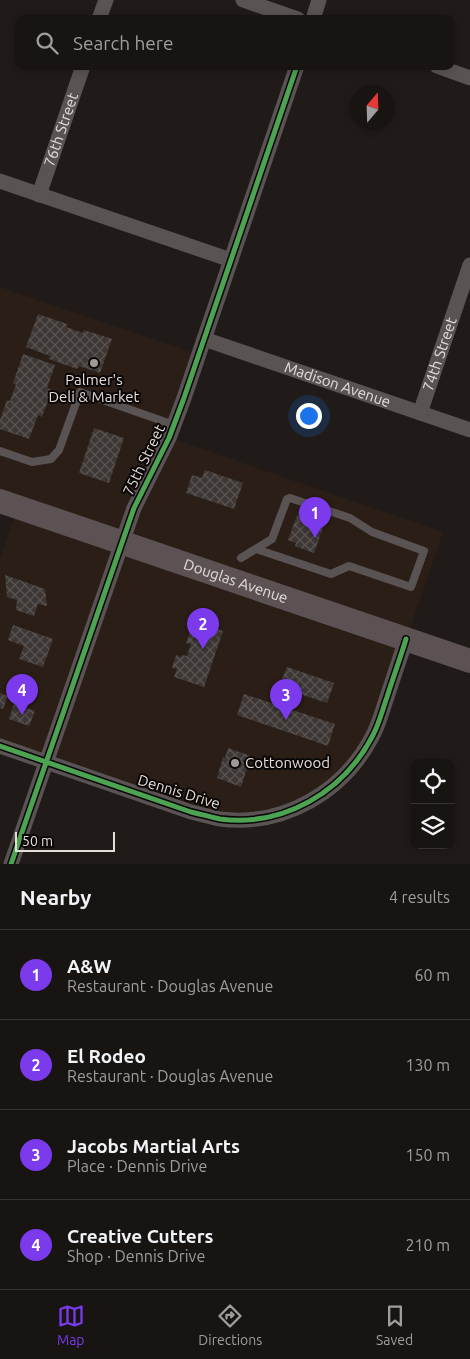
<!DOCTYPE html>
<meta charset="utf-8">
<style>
:root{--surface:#181412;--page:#211d1b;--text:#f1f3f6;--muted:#9f9e9f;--line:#363332;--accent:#7c3aed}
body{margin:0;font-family:Ubuntu,sans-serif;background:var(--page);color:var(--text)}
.controls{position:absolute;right:15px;bottom:15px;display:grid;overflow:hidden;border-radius:10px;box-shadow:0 2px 8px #0003}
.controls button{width:45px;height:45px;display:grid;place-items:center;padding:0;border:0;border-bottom:1px solid var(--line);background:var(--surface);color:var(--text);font:25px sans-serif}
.compass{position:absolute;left:350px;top:85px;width:45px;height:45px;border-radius:50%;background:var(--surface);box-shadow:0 2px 8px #0003;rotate:19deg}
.scale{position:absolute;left:15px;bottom:12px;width:100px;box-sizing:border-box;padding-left:5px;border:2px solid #e4deda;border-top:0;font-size:14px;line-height:18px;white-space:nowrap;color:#e4deda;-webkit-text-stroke:4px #0a0605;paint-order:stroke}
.you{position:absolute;left:308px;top:415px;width:18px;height:18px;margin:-12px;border:4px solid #fff;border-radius:50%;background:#1a73e8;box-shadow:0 0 0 8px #1a73e833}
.badge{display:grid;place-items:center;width:32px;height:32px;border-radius:50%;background:var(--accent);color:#fff;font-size:16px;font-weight:700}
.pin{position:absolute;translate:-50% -41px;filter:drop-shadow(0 1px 2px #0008)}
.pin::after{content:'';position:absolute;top:26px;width:18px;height:15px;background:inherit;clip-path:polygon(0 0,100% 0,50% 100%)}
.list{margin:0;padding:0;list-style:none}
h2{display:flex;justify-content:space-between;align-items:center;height:65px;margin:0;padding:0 20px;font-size:21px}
h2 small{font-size:16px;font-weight:400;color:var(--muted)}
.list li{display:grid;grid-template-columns:32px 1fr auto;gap:15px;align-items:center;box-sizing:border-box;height:90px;padding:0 20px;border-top:1px solid var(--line)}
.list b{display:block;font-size:19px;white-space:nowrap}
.list p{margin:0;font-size:16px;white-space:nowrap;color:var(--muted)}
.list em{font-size:16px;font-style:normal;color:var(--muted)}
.icon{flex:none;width:28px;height:28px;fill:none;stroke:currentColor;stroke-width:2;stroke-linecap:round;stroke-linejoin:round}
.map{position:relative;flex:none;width:470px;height:864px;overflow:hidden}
.search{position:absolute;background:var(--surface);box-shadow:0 2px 8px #0003;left:15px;right:15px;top:15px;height:55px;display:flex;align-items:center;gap:12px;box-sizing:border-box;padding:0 18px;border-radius:10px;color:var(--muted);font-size:19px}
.sheet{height:425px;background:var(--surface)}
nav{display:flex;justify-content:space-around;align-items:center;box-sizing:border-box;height:70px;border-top:1px solid var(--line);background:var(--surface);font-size:14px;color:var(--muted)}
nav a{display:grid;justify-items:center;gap:2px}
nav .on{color:var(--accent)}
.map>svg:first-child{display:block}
.built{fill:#2b1e16}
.building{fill:url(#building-cross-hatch)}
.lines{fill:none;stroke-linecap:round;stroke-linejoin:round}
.service{stroke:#595354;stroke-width:8}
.minor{stroke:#595354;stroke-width:15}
.primary{stroke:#5c5254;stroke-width:24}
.cycleway-casing{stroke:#0a0605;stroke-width:8}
.cycleway{stroke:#4ca352;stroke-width:5}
.poi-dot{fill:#9f9a96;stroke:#0a0605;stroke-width:2}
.labels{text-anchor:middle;stroke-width:4;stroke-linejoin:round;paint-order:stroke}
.street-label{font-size:15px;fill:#e4deda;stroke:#0a0605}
.poi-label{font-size:15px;fill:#e4deda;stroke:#0a0605}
</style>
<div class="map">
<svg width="470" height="864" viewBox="0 0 470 864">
<defs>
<pattern id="building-cross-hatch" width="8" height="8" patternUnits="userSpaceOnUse" patternTransform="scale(1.25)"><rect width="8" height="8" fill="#3d3836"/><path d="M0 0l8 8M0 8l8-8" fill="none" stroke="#595452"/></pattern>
</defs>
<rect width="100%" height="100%" fill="#201b18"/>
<!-- built -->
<path class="built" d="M0,287L199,355L170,438L443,532L373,736L310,802L221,819L0,746V559L18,507L0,501Z"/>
<!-- building -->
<path class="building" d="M38,314L67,324L66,327L83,333L84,330L112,339L100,373L79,366L77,369L49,359L50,356L26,347Z
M23,354L55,365L47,388L52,390L42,417L38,415L29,439L0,429V420L7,400L10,401L16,384L13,383Z
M94,428L124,438L109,483L79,473Z
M205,470L243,483L234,509L186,493L192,475L202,478Z
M299,510L316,515L317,511L328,514L314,553L295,546L296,543L288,540Z
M5,575L45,589L47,606L38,604L34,616L16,610L17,600L7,597Z
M194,621L223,631L204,687L174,677L177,669L172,668L176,655L181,657L182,655L187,656L191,644L186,643Z
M13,625L53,639L43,667L19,659L24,646L8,640Z
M287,667L334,683L327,703L279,687Z
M0,693L8,696L3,709L0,708Z
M244,694L335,724L328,746L237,715Z
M14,704L35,711L29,726L9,719Z
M228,748L251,756L241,787L217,778L223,757L225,758Z"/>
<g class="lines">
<!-- service -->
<path class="service" d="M0,451L32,462L51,459L59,450L80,392L174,425
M241,558L272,539L287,499L290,498L350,518L372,532L424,551L411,587L349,566L331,574L256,549"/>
<!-- minor -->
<g class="minor">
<path d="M243,0L298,19"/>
<path d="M99,19L106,0"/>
<path d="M313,19L319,0"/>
<path d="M437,66L470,78"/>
<path d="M0,181L231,260"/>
<path id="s1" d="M39,195L83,66"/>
<path id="s2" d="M204,339L470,430"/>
<path id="s3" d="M420,413L470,265"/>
<path d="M0,746L191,812C200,814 210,817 220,819C284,827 343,792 372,737C379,725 382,711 387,697C393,678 400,659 406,639"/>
<path d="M11,864L134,508L169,438L184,398L297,66"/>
</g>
<!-- primary -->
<path class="primary" id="s4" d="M0,501L470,661"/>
<defs>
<path id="cycleway" d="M0,746L191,812C200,814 210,817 220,819C284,827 343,792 372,737C379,725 382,711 387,697C393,678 400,659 406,639
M11,864L134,508L169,438L184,398L297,66"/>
</defs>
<!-- cycleway casing -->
<use href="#cycleway" class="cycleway-casing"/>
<!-- cycleway -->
<use href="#cycleway" class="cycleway"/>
</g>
<!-- markers -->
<g class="poi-dot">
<circle cx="94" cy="363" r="5"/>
<circle cx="235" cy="763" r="5"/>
</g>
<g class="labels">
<!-- street labels -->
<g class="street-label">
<text dy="5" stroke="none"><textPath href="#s1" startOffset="69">76th Street</textPath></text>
<text dy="5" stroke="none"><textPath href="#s3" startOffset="62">74th Street</textPath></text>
<text dy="5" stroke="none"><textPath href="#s2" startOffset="141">Madison Avenue</textPath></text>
<text transform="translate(144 460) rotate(-64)" y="5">75th Street</text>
<text dy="5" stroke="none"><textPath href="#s4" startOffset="249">Douglas Avenue</textPath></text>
<text transform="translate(179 792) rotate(17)" y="5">Dennis Drive</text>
</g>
<!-- poi labels -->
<g class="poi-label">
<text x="94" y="385">Palmer's<tspan x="94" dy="17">Deli &amp; Market</tspan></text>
<text x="245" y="768" text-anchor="start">Cottonwood</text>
</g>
</g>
</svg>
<div class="controls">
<button><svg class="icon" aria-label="locate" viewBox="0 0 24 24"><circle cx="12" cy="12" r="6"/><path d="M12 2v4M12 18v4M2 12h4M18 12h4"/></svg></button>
<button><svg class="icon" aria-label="layers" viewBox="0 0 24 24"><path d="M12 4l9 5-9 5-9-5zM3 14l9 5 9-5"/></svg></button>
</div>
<svg class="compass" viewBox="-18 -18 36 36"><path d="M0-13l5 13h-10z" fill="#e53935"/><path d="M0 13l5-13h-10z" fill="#9f9e9f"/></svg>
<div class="scale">50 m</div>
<div class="you"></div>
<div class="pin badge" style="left:315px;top:538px">1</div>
<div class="pin badge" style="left:203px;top:649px">2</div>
<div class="pin badge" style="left:286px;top:720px">3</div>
<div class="pin badge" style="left:22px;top:715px">4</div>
<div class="search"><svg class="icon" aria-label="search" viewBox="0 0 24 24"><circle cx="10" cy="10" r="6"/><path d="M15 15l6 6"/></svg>Search here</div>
</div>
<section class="sheet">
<h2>Nearby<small>4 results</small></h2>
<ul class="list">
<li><span class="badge">1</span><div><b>A&amp;W</b><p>Restaurant · Douglas Avenue</p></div><em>60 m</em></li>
<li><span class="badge">2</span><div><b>El Rodeo</b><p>Restaurant · Douglas Avenue</p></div><em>130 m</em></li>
<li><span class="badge">3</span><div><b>Jacobs Martial Arts</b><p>Place · Dennis Drive</p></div><em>150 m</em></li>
<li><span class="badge">4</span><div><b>Creative Cutters</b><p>Shop · Dennis Drive</p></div><em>210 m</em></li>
</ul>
</section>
<nav>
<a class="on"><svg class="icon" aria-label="map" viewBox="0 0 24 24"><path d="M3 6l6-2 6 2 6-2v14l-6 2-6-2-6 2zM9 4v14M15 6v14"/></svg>Map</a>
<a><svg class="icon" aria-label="directions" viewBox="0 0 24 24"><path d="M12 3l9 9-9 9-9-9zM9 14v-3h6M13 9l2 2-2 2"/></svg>Directions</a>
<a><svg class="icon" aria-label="saved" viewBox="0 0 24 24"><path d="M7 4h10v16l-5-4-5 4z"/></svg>Saved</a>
</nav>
